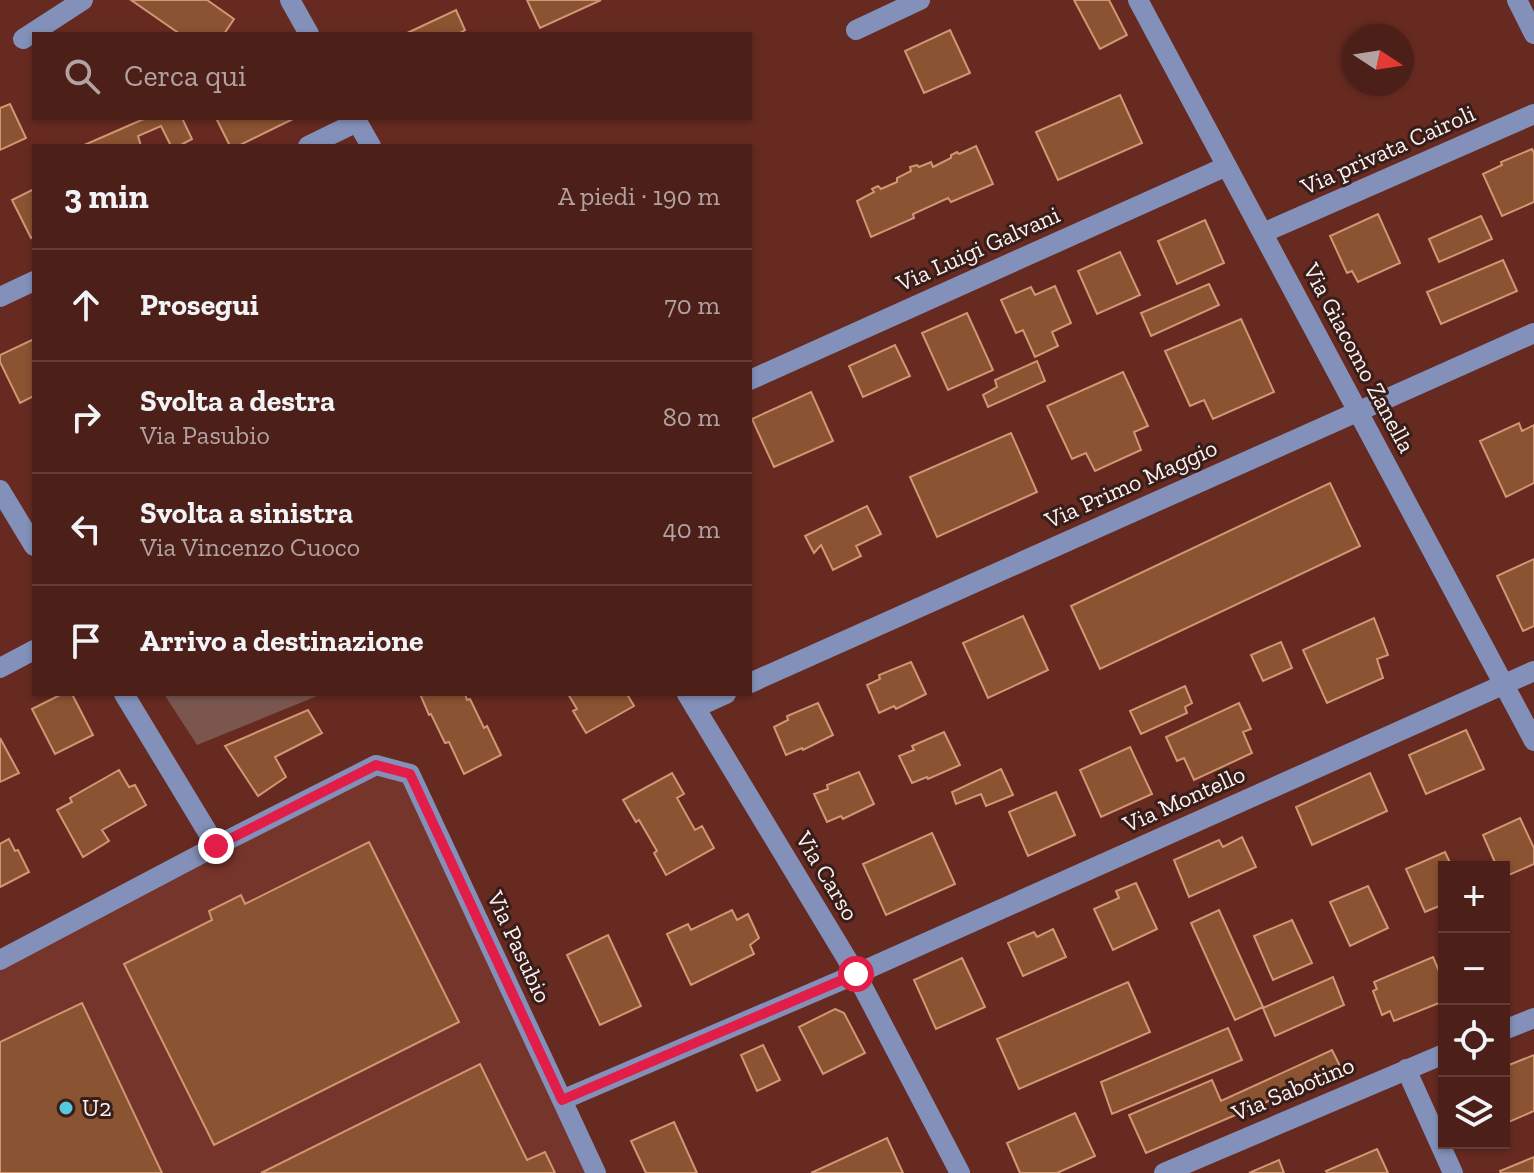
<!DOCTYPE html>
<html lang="it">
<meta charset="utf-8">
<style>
:root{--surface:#4c2019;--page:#562d26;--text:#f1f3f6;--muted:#b2a3a2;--line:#633e38}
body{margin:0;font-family:"Zilla Slab",serif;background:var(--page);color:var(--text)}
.controls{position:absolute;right:24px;bottom:24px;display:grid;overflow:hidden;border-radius:0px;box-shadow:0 2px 6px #0004}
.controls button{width:72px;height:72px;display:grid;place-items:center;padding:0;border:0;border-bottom:2px solid var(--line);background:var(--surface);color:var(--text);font:40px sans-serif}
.compass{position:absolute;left:1342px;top:24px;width:72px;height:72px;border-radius:50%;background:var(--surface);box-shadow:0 2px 6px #0004;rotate:102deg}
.stop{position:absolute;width:24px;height:24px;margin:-18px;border:6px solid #e11d48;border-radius:50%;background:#fff}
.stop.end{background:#e11d48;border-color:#fff;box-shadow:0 2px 8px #0008}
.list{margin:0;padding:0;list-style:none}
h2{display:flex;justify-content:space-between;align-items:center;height:104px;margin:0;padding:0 32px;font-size:34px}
h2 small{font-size:26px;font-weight:400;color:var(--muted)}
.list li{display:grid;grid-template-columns:52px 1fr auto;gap:24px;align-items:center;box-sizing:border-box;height:112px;padding:0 32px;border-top:2px solid var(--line)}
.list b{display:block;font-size:30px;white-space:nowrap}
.list p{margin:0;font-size:26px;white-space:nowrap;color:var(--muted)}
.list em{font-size:26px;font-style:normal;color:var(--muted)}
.icon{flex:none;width:44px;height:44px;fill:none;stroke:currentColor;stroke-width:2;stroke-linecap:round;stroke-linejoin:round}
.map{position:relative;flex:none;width:1534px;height:1173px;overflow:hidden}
.search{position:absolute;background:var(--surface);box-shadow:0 2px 6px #0004;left:32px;top:32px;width:720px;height:88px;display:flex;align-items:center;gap:20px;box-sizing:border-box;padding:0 28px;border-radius:0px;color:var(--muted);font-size:30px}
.panel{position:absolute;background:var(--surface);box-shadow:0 2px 6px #0004;left:32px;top:144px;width:720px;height:552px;border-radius:0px}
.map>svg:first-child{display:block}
.built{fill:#76352b}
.green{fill:#7b564f}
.building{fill:#8a5332;stroke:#d39673;stroke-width:2}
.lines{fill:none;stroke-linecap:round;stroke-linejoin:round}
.minor{stroke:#8391ba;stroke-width:20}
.route{stroke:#e11d48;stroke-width:10}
.poi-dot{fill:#54cade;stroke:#391d19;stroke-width:3}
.labels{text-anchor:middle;stroke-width:6;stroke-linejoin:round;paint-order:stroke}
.street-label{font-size:24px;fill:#faf2f1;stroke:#391d19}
.poi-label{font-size:24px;fill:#faf2f1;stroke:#391d19;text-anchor:start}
</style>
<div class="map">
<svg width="1534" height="1173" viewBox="0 0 1534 1173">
<rect width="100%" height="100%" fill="#662a21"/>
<!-- built -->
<path class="built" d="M378,771L406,780L589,1173H0V966Z"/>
<!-- green -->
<path class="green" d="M164,694H322L197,745Z"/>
<!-- building -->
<path class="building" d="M131,0H207L234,19L224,34H180Z
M527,0H601L540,28Z
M1074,0H1109L1127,35L1100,49Z
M456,10L465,30L460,33V34H405Z
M950,30L970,73L924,93L905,51Z
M1120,95L1142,143L1058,180L1036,132Z
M10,104L26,138L0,150V108Z
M146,118H182L192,139L179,146H171L161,126L138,136L141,146H82Z
M216,118H295L238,146H230Z
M976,146L993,184L951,202L948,198L913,214L914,218L871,237L857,201L874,192L872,189L878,186L881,189L897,182V178L911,171L910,167L917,165L919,167L931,162L933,167L951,158V155L957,152L959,154Z
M1532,149L1534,153V202L1502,216L1483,174L1502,165L1501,162Z
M34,189V236L31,238L12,200Z
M1378,214L1400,263L1358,282L1352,271L1347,273L1330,236Z
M1481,216L1492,239L1439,262L1429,239Z
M1205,220L1224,263L1177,284L1158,241Z
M1120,252L1140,295L1097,314L1078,271Z
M1503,260L1517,291L1441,324L1427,292Z
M1209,284L1219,305L1151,336L1141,313Z
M1055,286L1071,323L1052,332L1058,346L1035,357L1023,330L1016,333L1001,300L1031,287L1035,295Z
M967,313L993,370L948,390L922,333Z
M1241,319L1274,392L1213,419L1204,400L1190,406L1165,351Z
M34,339V396L20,403L0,362V355Z
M895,345L910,376L863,397L849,366Z
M1037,361L1045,381L988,407L983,395L997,387L995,380Z
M1123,372L1148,426L1134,432L1141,450L1095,471L1086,453L1072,459L1047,406Z
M811,392L833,441L774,467L752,419Z
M1519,423L1522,431L1534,425V483L1506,497L1480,441Z
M1011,433L1037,492L937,537L910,477Z
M1330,483L1360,546L1100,669L1071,606Z
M867,506L881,534L856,546L861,556L833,570L821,545L814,553L805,536Z
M1534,559V626L1523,631L1497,576Z
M1023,616L1048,670L988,698L963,643Z
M1374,618L1388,655L1377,659L1383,678L1327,703L1303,650Z
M1281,642L1292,668L1263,681L1251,655Z
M911,662L926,694L896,709L894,706L879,713L867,685L880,679L879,675Z
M1185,686L1192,703L1185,707L1187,713L1141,734L1130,711Z
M62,694H72L93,735L55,754L32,709Z
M420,694H465L467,700L470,699L484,728L487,726L501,755L464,774L449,742L445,743L431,714L429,715Z
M568,694H627L634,706L586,733L573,711L577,709Z
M818,703L833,735L803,750L802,748L786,755L774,727L788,720L787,716Z
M1239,703L1251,729L1243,732L1252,753L1194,780L1184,758L1177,761L1166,737Z
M308,710L322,733L275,757L286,777L258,796L225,746Z
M1466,730L1484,769L1426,794L1409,755Z
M944,732L960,765L928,779L927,777L912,783L899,756L914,750L912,746Z
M0,738L19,773L0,782Z
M1130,747L1152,794L1101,817L1080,770Z
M1001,769L1013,795L986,806L981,794L956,804L952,792Z
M119,770L129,787L135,785L146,805L102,830L109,841L83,857L57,810L72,802L70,798Z
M859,772L874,804L843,819L841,816L827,822L814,794L828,789L827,785Z
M672,773L684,794L677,798L695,830L702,826L714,848L666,875L654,853L657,851L639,820L636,822L623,800Z
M1370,773L1387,811L1312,845L1296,807Z
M1056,792L1075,835L1028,856L1009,812Z
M1520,818L1534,848V864L1504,877V867H1497L1483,835Z
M932,833L955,884L886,915L863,864Z
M1242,837L1256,867L1189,897L1174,860L1219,840L1223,847Z
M9,839L15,851L18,850L29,872L0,887V844Z
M369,842L459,1022L214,1145L124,964L212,920L209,911L241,895L245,904Z
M1445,852L1452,867H1444V904L1425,912L1406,869Z
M1136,883L1157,929L1113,950L1094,909L1119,898L1116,891Z
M1368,886L1388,928L1350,946L1330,902Z
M732,910L737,920L748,914L759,938L750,945L754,954L691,985L667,934L688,924L691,930Z
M1219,910L1263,1007L1235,1020L1191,923Z
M1292,920L1312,963L1273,980L1254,936Z
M1053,929L1066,957L1023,976L1008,943L1034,932L1037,937Z
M608,935L641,1006L600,1025L567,955Z
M1433,957L1442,978L1439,980L1444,993V1001L1394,1021L1390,1011L1382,1015L1373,991L1377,989L1374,982Z
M962,958L985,1007L936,1029L914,980Z
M1333,977L1344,1005L1275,1036L1263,1008Z
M1128,982L1150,1032L1019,1089L997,1039Z
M82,1003L162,1173H0V1042Z
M835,1009L844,1013L865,1053L823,1074L799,1027Z
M1228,1028L1242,1060L1112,1114L1101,1082Z
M763,1045L780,1080L757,1091L741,1055Z
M1332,1050L1342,1070L1146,1153L1129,1115L1212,1080L1221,1101Z
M1534,1055V1111L1504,1124V1067Z
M480,1064L527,1160L545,1152L555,1173H261Z
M1075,1113L1095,1156L1057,1173H1020L1007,1143Z
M674,1122L697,1173H646L631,1141Z
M887,1138L903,1173H811Z
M1377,1149L1388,1173H1327L1326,1171Z
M1534,1157V1173H1501L1500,1171Z
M1279,1160L1284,1173H1249Z"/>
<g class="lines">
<!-- minor -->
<path class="minor" d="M290,0L309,34
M1138,0L1534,741
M1517,0L1534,34
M856,30L920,0
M23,39L83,0
M355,118L371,146
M308,146L357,122
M1263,233L1534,114
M0,297L34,281
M750,380L1227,166
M0,490L34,546
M0,668L34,650
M750,683L1534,333
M124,694L216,846
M687,694L856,974L960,1173
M695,708L726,694
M0,960L216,846L376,765L410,774L596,1173
M1504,1030L1534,1018
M1406,1069L1453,1173
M562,1100L856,974L1534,671
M1164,1173L1444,1054"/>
</g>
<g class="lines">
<!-- route -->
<path class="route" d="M216,846L376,765L410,774L562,1100L856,974"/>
</g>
<!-- markers -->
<circle class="poi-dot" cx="66" cy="1108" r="8"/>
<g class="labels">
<!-- street labels -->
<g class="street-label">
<text transform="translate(1388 150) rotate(-24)" y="8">Via privata Cairoli</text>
<text transform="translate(978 249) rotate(-24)" y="8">Via Luigi Galvani</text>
<text transform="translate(1359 358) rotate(62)" y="8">Via Giacomo Zanella</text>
<text transform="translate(1131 484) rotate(-24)" y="8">Via Primo Maggio</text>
<text transform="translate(1184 799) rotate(-24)" y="8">Via Montello</text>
<text transform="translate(827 876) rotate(59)" y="8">Via Carso</text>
<text transform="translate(519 947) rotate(65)" y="8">Via Pasubio</text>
<text transform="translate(1293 1089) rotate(-23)" y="8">Via Sabotino</text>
</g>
<!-- poi labels -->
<g class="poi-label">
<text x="82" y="1116">U2</text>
</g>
</g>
</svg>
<div class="controls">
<button>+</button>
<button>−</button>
<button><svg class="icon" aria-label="locate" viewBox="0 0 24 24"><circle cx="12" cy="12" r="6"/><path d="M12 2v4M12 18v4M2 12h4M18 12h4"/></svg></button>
<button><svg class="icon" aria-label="layers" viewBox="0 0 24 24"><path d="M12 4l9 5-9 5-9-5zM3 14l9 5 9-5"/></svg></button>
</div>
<svg class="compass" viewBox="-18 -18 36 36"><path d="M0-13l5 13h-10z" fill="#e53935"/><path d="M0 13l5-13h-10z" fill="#b2a3a2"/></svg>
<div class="stop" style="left:856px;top:974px"></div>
<div class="stop end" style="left:216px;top:846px"></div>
<div class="search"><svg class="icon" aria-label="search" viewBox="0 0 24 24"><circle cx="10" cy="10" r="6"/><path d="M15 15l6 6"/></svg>Cerca qui</div>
<section class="panel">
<h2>3 min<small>A piedi · 190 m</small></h2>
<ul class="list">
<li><svg class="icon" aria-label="ahead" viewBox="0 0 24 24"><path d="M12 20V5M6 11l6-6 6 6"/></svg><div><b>Prosegui</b></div><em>70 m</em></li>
<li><svg class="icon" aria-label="right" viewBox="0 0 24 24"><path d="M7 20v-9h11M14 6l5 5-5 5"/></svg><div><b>Svolta a destra</b><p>Via Pasubio</p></div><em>80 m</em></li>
<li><svg class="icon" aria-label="left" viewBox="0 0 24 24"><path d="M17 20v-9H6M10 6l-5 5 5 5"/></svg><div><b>Svolta a sinistra</b><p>Via Vincenzo Cuoco</p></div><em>40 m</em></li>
<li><svg class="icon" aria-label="arrive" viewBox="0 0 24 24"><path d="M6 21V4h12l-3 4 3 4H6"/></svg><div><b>Arrivo a destinazione</b></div></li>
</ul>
</section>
</div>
